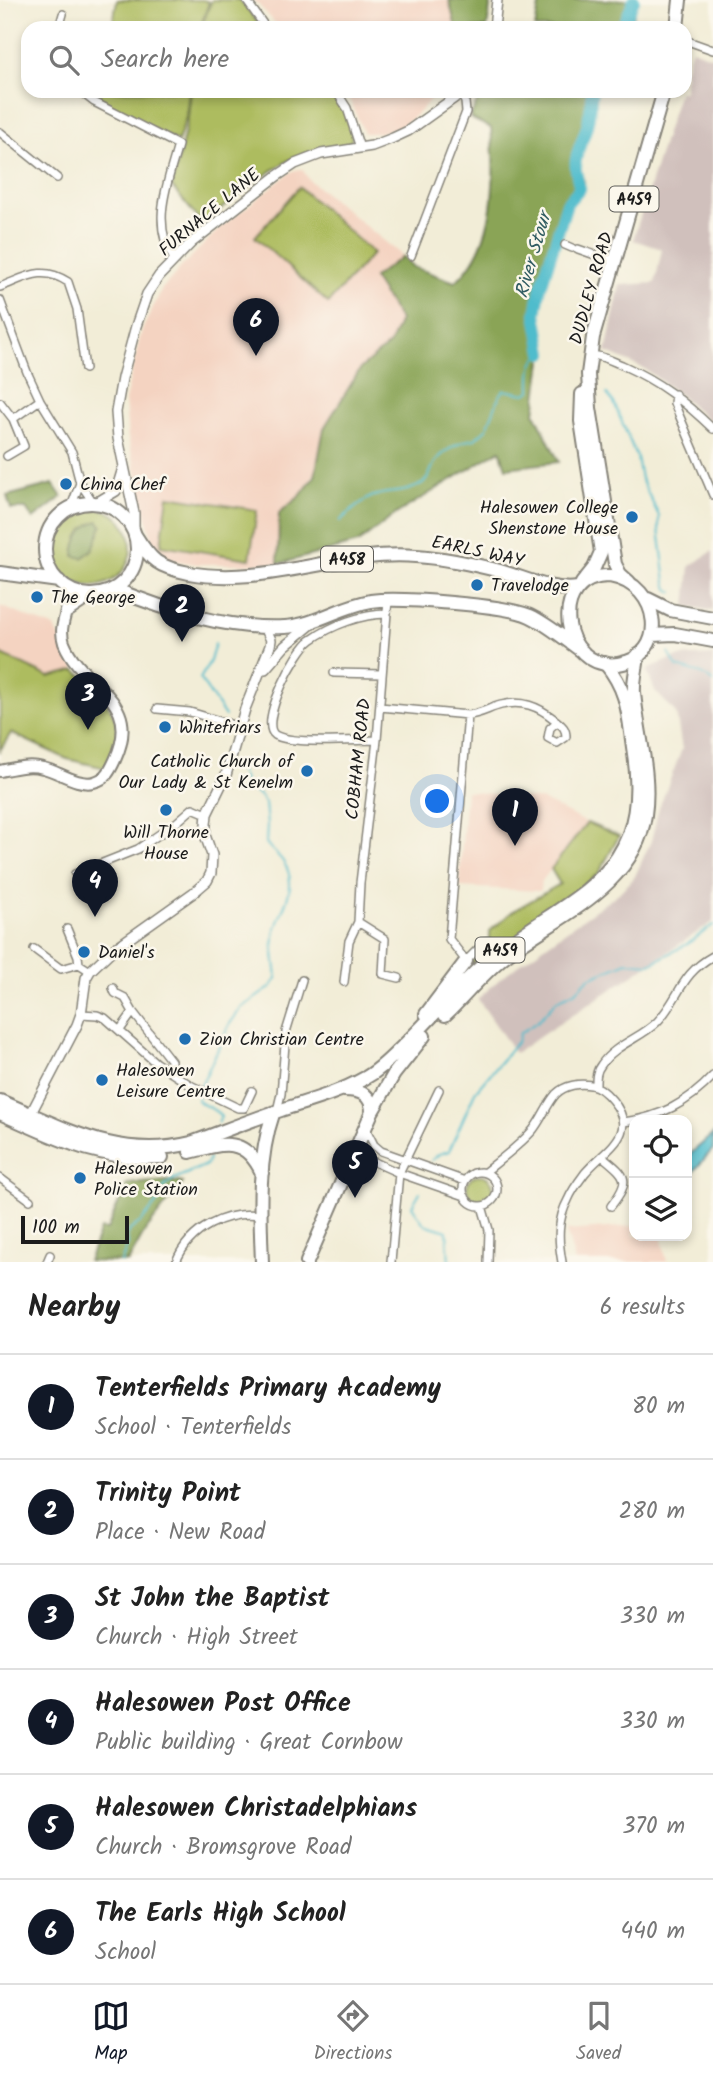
<!DOCTYPE html>
<meta charset="utf-8">
<style>
:root{--surface:#fff;--page:#f6f6f6;--text:#222;--muted:#767676;--line:#e0e0e0;--accent:#111827}
body{margin:0;font-family:Kalam,sans-serif;background:var(--page);color:var(--text)}
.controls{position:absolute;right:21px;bottom:21px;display:grid;overflow:hidden;border-radius:14px;box-shadow:0 4px 10px #0003}
.controls button{width:63px;height:63px;display:grid;place-items:center;padding:0;border:0;border-bottom:2px solid var(--line);background:var(--surface);color:var(--text);font:35px sans-serif}
.scale{position:absolute;left:21px;bottom:18px;width:108px;box-sizing:border-box;padding-left:7px;border:4px solid #1c1c1c;border-top:0;font-size:19px;line-height:24px;white-space:nowrap;color:#1c1c1c;-webkit-text-stroke:5px #fbf7ec;paint-order:stroke}
.you{position:absolute;left:438px;top:802px;width:24px;height:24px;margin:-18px;border:5px solid #fff;border-radius:50%;background:#1a73e8;box-shadow:0 0 0 10px #1a73e833}
.badge{display:grid;place-items:center;width:46px;height:46px;border-radius:50%;background:var(--accent);color:#fff;font-size:23px;font-weight:700}
.pin{position:absolute;translate:-50% -58px;filter:drop-shadow(0 2px 4px #0008)}
.pin::after{content:'';position:absolute;top:37px;width:24px;height:21px;background:inherit;clip-path:polygon(0 0,100% 0,50% 100%)}
.list{margin:0;padding:0;list-style:none}
h2{display:flex;justify-content:space-between;align-items:center;height:91px;margin:0;padding:0 28px;font-size:30px}
h2 small{font-size:23px;font-weight:400;color:var(--muted)}
.list li{display:grid;grid-template-columns:46px 1fr auto;gap:21px;align-items:center;box-sizing:border-box;height:105px;padding:0 28px;border-top:2px solid var(--line)}
.list b{display:block;font-size:26px;white-space:nowrap}
.list p{margin:0;font-size:23px;white-space:nowrap;color:var(--muted)}
.list em{font-size:23px;font-style:normal;color:var(--muted)}
.icon{flex:none;width:38px;height:38px;fill:none;stroke:currentColor;stroke-width:2;stroke-linecap:round;stroke-linejoin:round}
.map{position:relative;flex:none;width:713px;height:1262px;overflow:hidden}
.search{position:absolute;background:var(--surface);box-shadow:0 4px 10px #0003;left:21px;right:21px;top:21px;height:77px;display:flex;align-items:center;gap:18px;box-sizing:border-box;padding:0 24px;border-radius:21px;color:var(--muted);font-size:26px}
.sheet{height:721px;background:var(--surface)}
nav{display:flex;justify-content:space-around;align-items:center;box-sizing:border-box;height:98px;border-top:2px solid var(--line);background:var(--surface);font-size:19px;color:var(--muted)}
nav a{display:grid;justify-items:center;gap:4px}
nav .on{color:var(--accent)}
.map>svg:first-child{display:block}
.built{fill:#f4d3c1}
.industrial{fill:#d0c0bc}
.green{fill:#adbc5f;stroke:#646c3e;stroke-width:2}
.forest{fill:#8aa456;stroke:#536039;stroke-width:2}
.water{fill:#50bccc;stroke:#366c74;stroke-width:2}
.lines{fill:none;stroke-linecap:round;stroke-linejoin:round}
.stream{stroke:#50bccc;stroke-width:2}
.river{stroke:#50bccc;stroke-width:12}
.minor-casing{stroke:#87847a;stroke-width:10}
.tertiary-casing{stroke:#87847a;stroke-width:12}
.secondary-casing{stroke:#87847a;stroke-width:14}
.primary-casing{stroke:#87847a;stroke-width:16}
.trunk-casing{stroke:#87847a;stroke-width:16}
.minor{stroke:#fff;stroke-width:7}
.tertiary{stroke:#fff;stroke-width:9}
.secondary{stroke:#fff;stroke-width:10}
.primary{stroke:#fff;stroke-width:12}
.trunk{stroke:#fff;stroke-width:12}
.poi-dot{fill:#1f6fb2;stroke:#fbf7ec;stroke-width:2.5}
.labels{text-anchor:middle;stroke-width:5;stroke-linejoin:round;paint-order:stroke}
.shield{fill:#fbf7ec;stroke:#5f5e5a;stroke-width:2}
.shield-label{font-size:16px;font-weight:bold;fill:#1c1c1c}
.street-label{font-size:18px;fill:#1c1c1c;stroke:#fbf7ec}
.poi-label{font-size:18px;fill:#1c1c1c;stroke:#fbf7ec;text-anchor:start}
.water-label{font-size:19px;font-style:italic;fill:#315c62;stroke:#fbf7ec}
</style>
<div class="map">
<svg width="713" height="1262" viewBox="0 0 713 1262">
<rect width="100%" height="100%" fill="#fbf7ec"/>
<filter id="ink" filterUnits="userSpaceOnUse"><feTurbulence type="fractalNoise" baseFrequency=".0143" numOctaves="2"/><feDisplacementMap in="SourceGraphic" scale="14" xChannelSelector="R" yChannelSelector="G"/><feConvolveMatrix kernelMatrix="1 2 1 2 8 2 1 2 1" color-interpolation-filters="sRGB"/></filter>
<filter id="wash" filterUnits="userSpaceOnUse"><feTurbulence type="fractalNoise" baseFrequency=".00686" numOctaves="4" result="noise"/><feDisplacementMap in="SourceGraphic" scale="28" xChannelSelector="R" yChannelSelector="G"/><feGaussianBlur stdDeviation="1.57" result="paint"/><feColorMatrix in="noise" values="0 0 0 0 0 0 0 0 0 0 0 0 0 0 0 0 0 1.4 0 .05"/><feComposite in="paint" operator="in"/></filter>
<g filter="url(#wash)">
<rect width="100%" height="100%" fill="#f2edd7"/>
<!-- built -->
<path class="built" d="M254,0H449L456,28H280Z
M346,91H437L421,110L398,130L372,133H364Z
M302,169L310,181L403,256L374,278L401,319L390,344L361,368L324,428L316,471L300,496L279,513L278,564H197L171,560L161,555L153,544L128,438L125,400L142,330L162,289L183,265L220,228L291,172Z
M0,606L55,628L76,670L49,677L0,654Z
M466,791L542,800L587,823L541,882L540,891L459,887Z
M634,1226V1236H661L667,1262H575L566,1231Z"/>
<!-- industrial -->
<path class="industrial" d="M692,49L713,57V424L679,394L645,369L606,352L620,285L655,283L662,249L633,240L679,91H685V71Z
M713,551V611L686,606L690,566Z
M713,655V922L515,1053L478,999L503,976L619,893L635,876L651,841L659,808L682,749L676,713L655,691L647,671L652,667L677,657Z"/>
<!-- green -->
<path class="green" d="M117,0H203L209,2L200,28H112Z
M212,0H240L262,28H201Z
M98,91H189L186,117L178,142L97,100Z
M191,91H331C341,104 356,124 351,142C336,151 315,149 298,156C265,171 232,202 202,223L172,187L188,118Z
M299,187L373,253L328,303L255,237Z
M168,496L257,510L250,559L161,545Z
M53 547a39 39 0 1 1 78 0a39 39 0 1 1-78 0Z
M0,654L49,677L76,670C106,697 135,728 105,768L67,759L11,733L0,750Z
M587,823L619,836L599,873L457,985L464,971L490,941V931L513,911L560,884L551,869Z
M467 1188a13 13 0 1 1 26 0a13 13 0 1 1-26 0Z"/>
<!-- forest -->
<path class="forest" d="M449,0H491L487,28H456Z
M540,0H637L630,28H535Z
M482,91H592L587,128L577,153L574,168L580,172L584,182L570,207L554,255L540,290L536,314L543,353L535,413L559,462L506,468L500,450L396,514L358,543L278,564L279,513L300,496L315,476L324,428L361,368L390,344L400,320L373,278L403,256L413,267L455,282C497,245 496,179 491,128L470,118Z
M53,484L62,497L33,519L26,509H11L7,496Z
M99,521L102,526L93,549L83,558L74,556C75,540 82,524 99,521Z
M169,1181L183,1183L144,1233L128,1262L88,1261L100,1229L107,1230L127,1184Z"/>
<!-- water -->
<path class="water" d="M713,1134V1149L687,1179V1157Z"/>
<g class="lines">
<!-- stream -->
<path class="stream" d="M607,394L614,403L637,458L641,479L659,516V529L666,582L668,589L673,592
M340,521C349,513 360,502 371,497C390,489 404,496 423,483C432,476 430,467 437,460C445,450 462,440 475,439L487,428L499,397L504,390L525,394L531,391C531,376 529,362 543,353
M215,643L210,661L200,679L225,716
M669,653L677,667L702,674L713,682
M200,1088L229,1025L241,1008L270,988L277,979C276,964 271,945 275,930C282,909 299,885 284,863C280,856 271,850 266,843L267,825L265,803L259,795L246,787L239,768
M199,1094L197,1100C205,1107 214,1108 221,1116L218,1123
M432,1160L439,1154L449,1151L475,1092L517,1042L520,1033L537,1022L556,1001L576,991L589,978L627,962L650,964L689,943L713,925
M420,1192L412,1206L424,1224L447,1231L449,1262
M121,1262L128,1244L127,1237L130,1230L142,1221L159,1200L164,1187L172,1180L206,1165L209,1159"/>
<!-- river -->
<path class="river" d="M622,28L634,0
M543,353L536,314L540,290L567,203L580,188C571,158 577,156 586,129C590,117 590,104 592,91"/>
</g>
</g>
<g filter="url(#ink)">
<g class="lines">
<defs>
<path id="minor" d="M246,0L266,28
M59,28L63,14
M685,40L713,50
M80,91L94,102L178,145C168,182 150,224 174,259
M336,91L347,108L360,148
M0,132L57,178
M565,245L572,248
M578,249L598,256
M411,256L466,112L465,102L461,94
M605,258L616,261
M0,287C27,277 42,265 68,282L77,309L85,369
M0,300L27,372L40,400L72,452L80,483L93,502
M590,355C602,355 612,361 622,365C660,382 684,401 713,429
M675,394L674,403L713,495
M0,402L13,419L40,400
M7,456L24,446L13,419
M71,507L80,483
M334,673L382,674
M380,707L468,715C481,714 489,708 501,705C522,700 538,706 554,719C561,725 566,727 566,737L557,743L548,738L550,728L557,722
M157,709L190,712L240,727
M468,715L449,939L466,961L486,941
M377,740C355,740 291,745 275,735C258,723 297,649 311,640C332,625 362,614 387,614
M75,874L138,849L177,822L193,808L207,814
M358,922L360,883L377,740L388,600
M358,922L385,939L383,974L399,978
M67,929L78,956L79,964L90,971
M34,949L61,969L79,964
M344,982L349,941L358,922
M113,988L115,993L125,998L133,1012L171,1061L166,1069
M81,1014L97,1015L105,1018L156,1063L192,1086L238,1108H244L252,1091
M120,1030L133,1012
M596,1085C596,1078 596,1071 601,1065C614,1045 641,1038 657,1022C680,998 680,974 713,956
M277,1111L281,1094L286,1032L302,980
M624,1122C660,1117 688,1103 713,1076
M366,1129L374,1145L381,1151L465,1181
M602,1156C626,1176 632,1179 611,1206
M348,1169L365,1161H372L399,1173L465,1196
M485,1172C501,1159 519,1146 533,1130C542,1119 547,1104 556,1094C565,1085 579,1083 591,1085C599,1086 607,1094 612,1100C641,1134 605,1149 585,1173C579,1181 572,1190 568,1200C557,1220 558,1240 562,1262
M463 1189a17 17 0 1 1 34 0a17 17 0 1 1-34 0Z
M0,1178L30,1200
M482,1206L489,1230L488,1262
M47,1262L50,1255
M176,1262C189,1229 227,1210 261,1215
M391,1262L399,1173L439,1090"/>
<path id="tertiary" d="M494,28L497,0
M96,503L116,491L123,468
M134,530V513L118,438L116,412L122,378L136,326L147,294L159,276L191,243L277,176L295,164L321,154L372,146L393,138L408,131L464,91
M265,669L285,646L313,623
M29,1117L77,1025L81,1014L86,978L90,971L110,952L193,893L207,881L211,873L212,855L205,835L207,814L226,775L245,709L270,646L271,640L265,627"/>
<path id="secondary" d="M66,613L93,595
M0,771C14,768 29,764 43,768C58,771 77,786 94,782C106,779 110,771 115,760C144,697 83,689 64,643C59,628 65,620 67,606C68,599 66,592 63,585"/>
<path id="primary" d="M677,28L680,0
M629,582L620,574L615,564L590,408L588,374L593,337L664,91
M582,583L594,568L601,552L581,421L582,394
M426,1014L466,961
M445,1015C465,996 484,972 506,955C557,916 635,887 645,815C651,774 638,734 634,693C633,681 637,668 638,655
M344,1090C360,1090 372,1094 372,1112
M0,1101C65,1128 118,1161 191,1143C221,1132 251,1120 281,1110C309,1101 339,1093 365,1078C378,1071 388,1061 398,1051C425,1025 449,997 476,971C560,893 656,889 633,747C628,713 628,691 605,663
M0,1113C56,1138 98,1161 162,1157
M190,1152C223,1143 245,1136 262,1173
M262,1262C260,1213 257,1160 273,1114
M307,1262L372,1112L394,1074L424,1036"/>
<path id="trunk" d="M45 549a46 46 0 1 1 92 0a46 46 0 1 1-92 0Z
M135,535C151,561 158,567 189,573C267,587 338,550 416,556C445,558 473,564 500,571C525,578 552,592 578,588
M0,573L59,581
M610,576C662,585 669,657 618,664C560,671 547,575 610,576Z
M114,589C166,610 227,630 285,627C316,625 341,606 371,601C397,597 507,605 530,616C549,625 566,640 583,652
M648,599L670,610L713,618
M652,635L675,634L713,641"/>
</defs>
<!-- minor casing -->
<use href="#minor" class="minor-casing"/>
<!-- tertiary casing -->
<use href="#tertiary" class="tertiary-casing"/>
<!-- secondary casing -->
<use href="#secondary" class="secondary-casing"/>
<!-- primary casing -->
<use href="#primary" class="primary-casing"/>
<!-- trunk casing -->
<use href="#trunk" class="trunk-casing"/>
<!-- minor -->
<use href="#minor" class="minor"/>
<!-- tertiary -->
<use href="#tertiary" class="tertiary"/>
<!-- secondary -->
<use href="#secondary" class="secondary"/>
<!-- primary -->
<use href="#primary" class="primary"/>
<!-- trunk -->
<use href="#trunk" class="trunk"/>
</g>
</g>
<!-- markers -->
<g class="poi-dot">
<circle cx="66" cy="484" r="7"/>
<circle cx="632" cy="517" r="7"/>
<circle cx="477" cy="585" r="7"/>
<circle cx="37" cy="597" r="7"/>
<circle cx="165" cy="727" r="7"/>
<circle cx="307" cy="771" r="7"/>
<circle cx="166" cy="810" r="7"/>
<circle cx="84" cy="952" r="7"/>
<circle cx="185" cy="1039" r="7"/>
<circle cx="102" cy="1080" r="7"/>
<circle cx="80" cy="1178" r="7"/>
</g>
<g class="labels">
<!-- shield labels -->
<g class="shield">
<rect x="609.5" y="186.5" width="49" height="25" rx="5"/>
<rect x="321" y="546.5" width="52" height="25" rx="5"/>
<rect x="475.5" y="937.5" width="49" height="25" rx="5"/>
</g>
<g class="shield-label">
<text x="634" y="205">A459</text>
<text x="347" y="565">A458</text>
<text x="500" y="956">A459</text>
</g>
<!-- street labels -->
<g class="street-label">
<text transform="translate(209 212) rotate(-40)" y="6">FURNACE LANE</text>
<text transform="translate(591 288) rotate(-74)" y="6">DUDLEY ROAD</text>
<text transform="translate(478 551) rotate(12)" y="6">EARLS WAY</text>
<text transform="translate(358 759) rotate(-84)" y="6">COBHAM ROAD</text>
</g>
<!-- poi labels -->
<g class="poi-label">
<text x="80" y="490">China Chef</text>
<text x="618" y="513" text-anchor="end">Halesowen College<tspan x="618" dy="21">Shenstone House</tspan></text>
<text x="491" y="591">Travelodge</text>
<text x="51" y="603">The George</text>
<text x="179" y="733">Whitefriars</text>
<text x="293" y="767" text-anchor="end">Catholic Church of<tspan x="293" dy="21">Our Lady &amp; St Kenelm</tspan></text>
<text x="166" y="838" text-anchor="middle">Will Thorne<tspan x="166" dy="21">House</tspan></text>
<text x="98" y="958">Daniel's</text>
<text x="199" y="1045">Zion Christian Centre</text>
<text x="116" y="1076">Halesowen<tspan x="116" dy="21">Leisure Centre</tspan></text>
<text x="94" y="1174">Halesowen<tspan x="94" dy="21">Police Station</tspan></text>
</g>
<!-- water labels -->
<g class="water-label">
<text transform="translate(532 255) rotate(-74)" y="7">River Stour</text>
</g>
</g>
</svg>
<div class="controls">
<button><svg class="icon" aria-label="locate" viewBox="0 0 24 24"><circle cx="12" cy="12" r="6"/><path d="M12 2v4M12 18v4M2 12h4M18 12h4"/></svg></button>
<button><svg class="icon" aria-label="layers" viewBox="0 0 24 24"><path d="M12 4l9 5-9 5-9-5zM3 14l9 5 9-5"/></svg></button>
</div>
<div class="scale">100 m</div>
<div class="you"></div>
<div class="pin badge" style="left:515px;top:846px">1</div>
<div class="pin badge" style="left:182px;top:642px">2</div>
<div class="pin badge" style="left:88px;top:730px">3</div>
<div class="pin badge" style="left:95px;top:917px">4</div>
<div class="pin badge" style="left:355px;top:1198px">5</div>
<div class="pin badge" style="left:256px;top:356px">6</div>
<div class="search"><svg class="icon" aria-label="search" viewBox="0 0 24 24"><circle cx="10" cy="10" r="6"/><path d="M15 15l6 6"/></svg>Search here</div>
</div>
<section class="sheet">
<h2>Nearby<small>6 results</small></h2>
<ul class="list">
<li><span class="badge">1</span><div><b>Tenterfields Primary Academy</b><p>School · Tenterfields</p></div><em>80 m</em></li>
<li><span class="badge">2</span><div><b>Trinity Point</b><p>Place · New Road</p></div><em>280 m</em></li>
<li><span class="badge">3</span><div><b>St John the Baptist</b><p>Church · High Street</p></div><em>330 m</em></li>
<li><span class="badge">4</span><div><b>Halesowen Post Office</b><p>Public building · Great Cornbow</p></div><em>330 m</em></li>
<li><span class="badge">5</span><div><b>Halesowen Christadelphians</b><p>Church · Bromsgrove Road</p></div><em>370 m</em></li>
<li><span class="badge">6</span><div><b>The Earls High School</b><p>School</p></div><em>440 m</em></li>
</ul>
</section>
<nav>
<a class="on"><svg class="icon" aria-label="map" viewBox="0 0 24 24"><path d="M3 6l6-2 6 2 6-2v14l-6 2-6-2-6 2zM9 4v14M15 6v14"/></svg>Map</a>
<a><svg class="icon" aria-label="directions" viewBox="0 0 24 24"><path d="M12 3l9 9-9 9-9-9zM9 14v-3h6M13 9l2 2-2 2"/></svg>Directions</a>
<a><svg class="icon" aria-label="saved" viewBox="0 0 24 24"><path d="M7 4h10v16l-5-4-5 4z"/></svg>Saved</a>
</nav>
